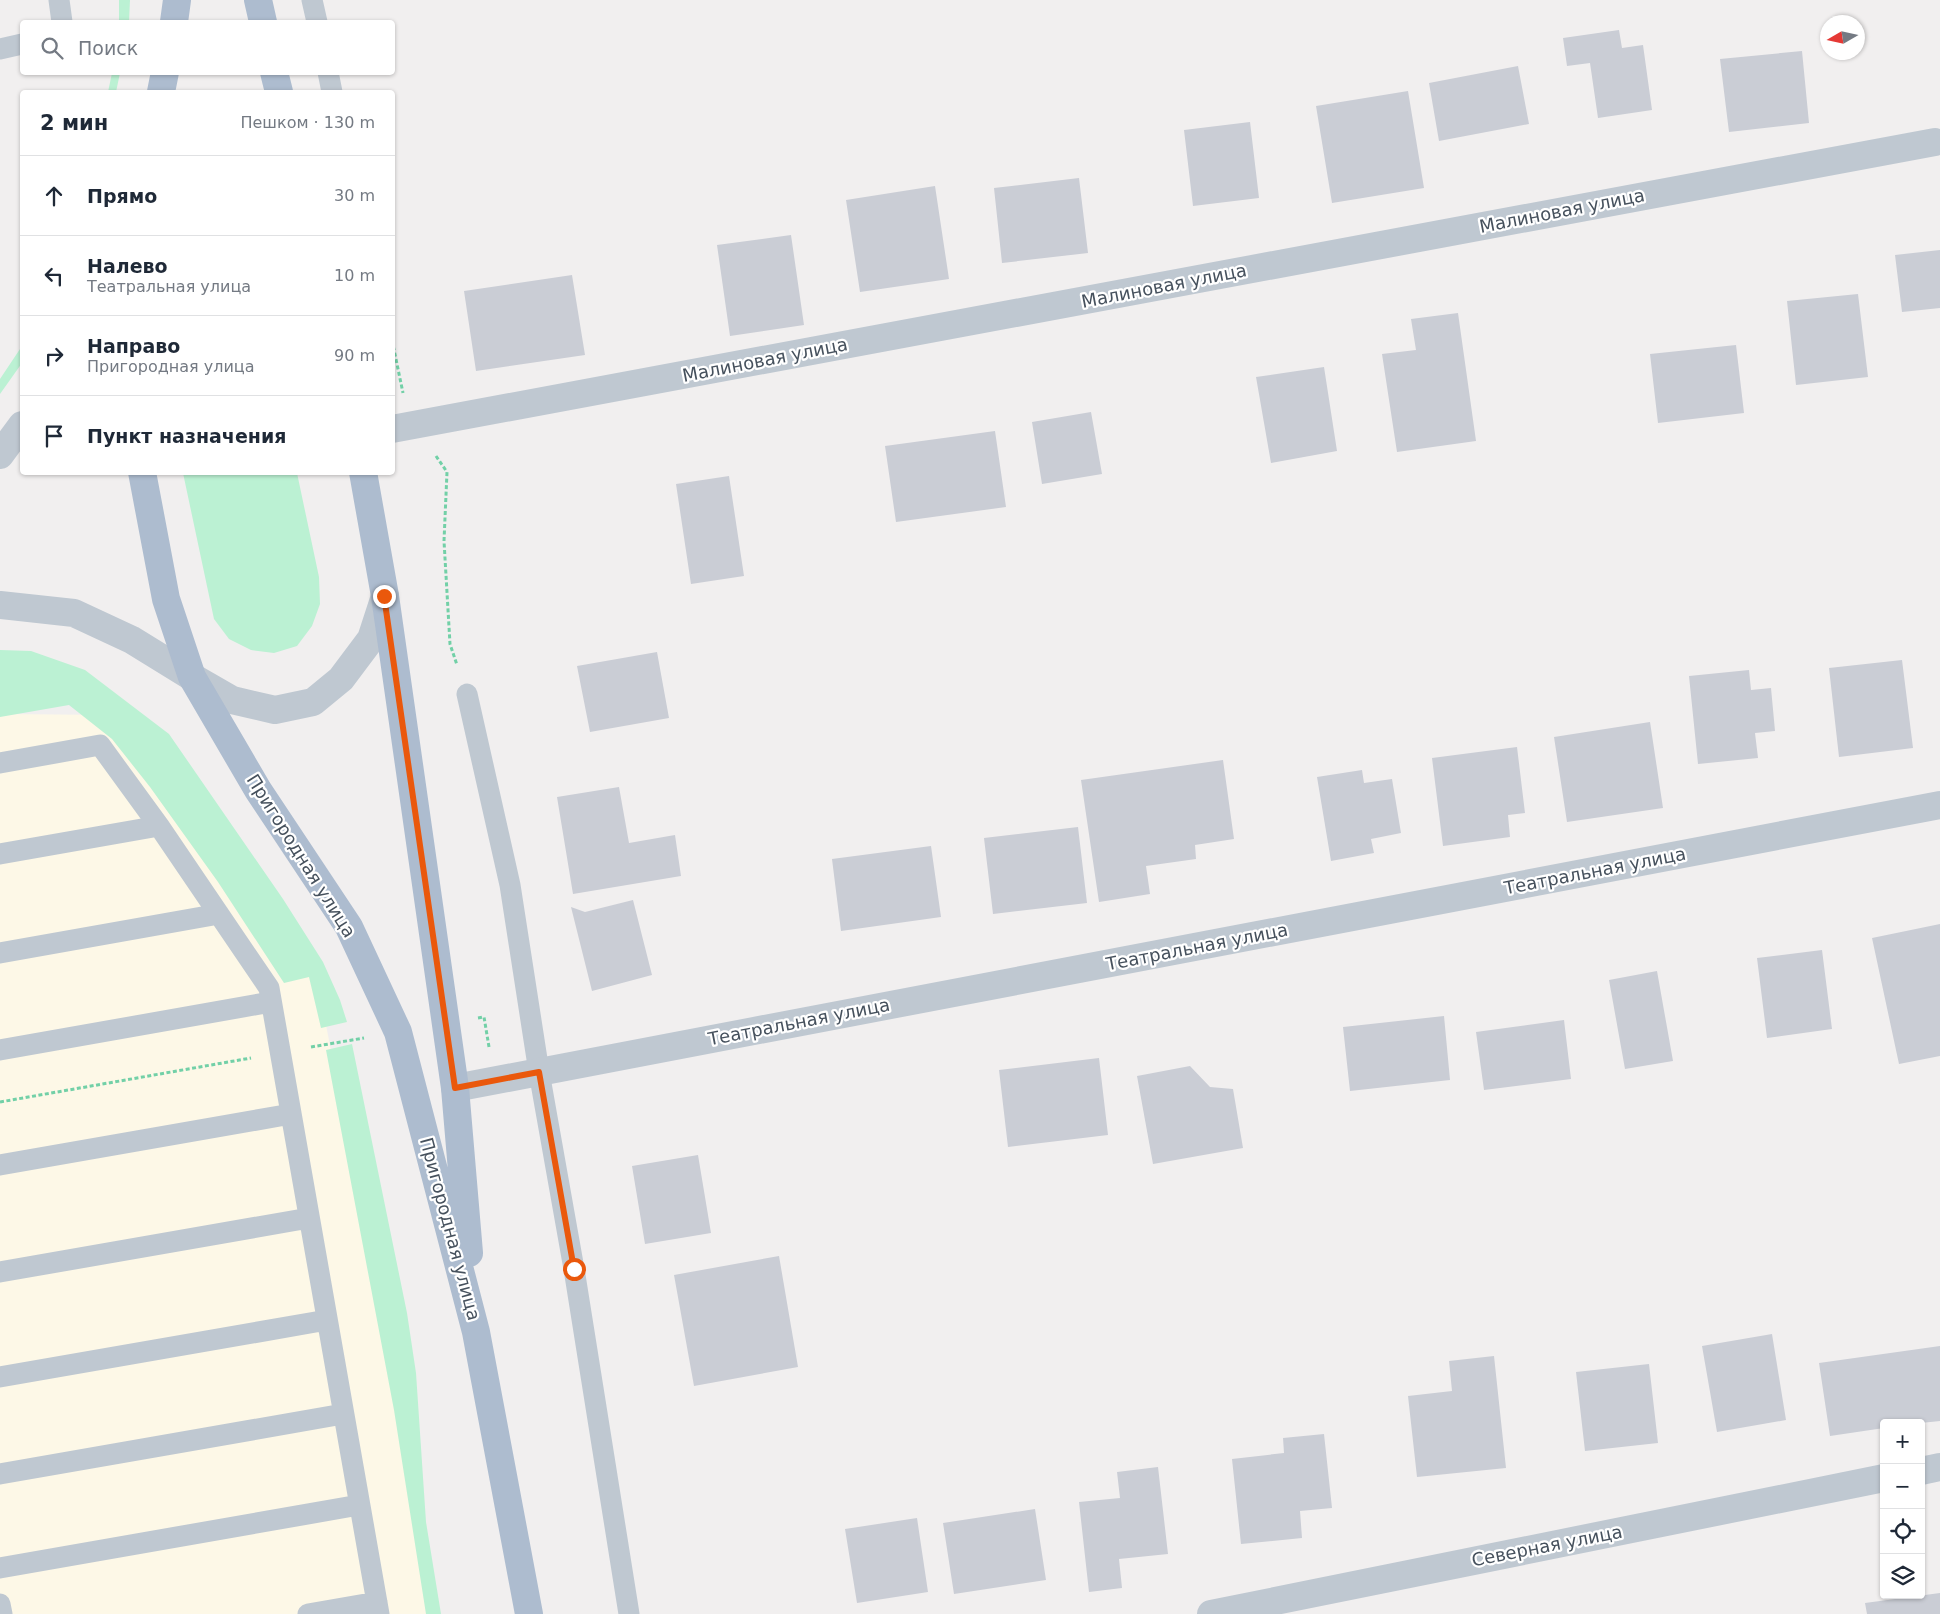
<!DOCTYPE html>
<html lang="ru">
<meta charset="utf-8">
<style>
:root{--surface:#fff;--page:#f6f6f7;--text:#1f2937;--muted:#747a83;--line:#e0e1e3}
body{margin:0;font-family:"DejaVu Sans",sans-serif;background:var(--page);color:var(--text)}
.controls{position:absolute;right:15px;bottom:15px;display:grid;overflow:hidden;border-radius:5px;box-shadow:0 1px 4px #0004}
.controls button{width:45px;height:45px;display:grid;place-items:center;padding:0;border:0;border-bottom:1px solid var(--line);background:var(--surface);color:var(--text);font:25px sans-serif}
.compass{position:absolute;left:1820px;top:15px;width:45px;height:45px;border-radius:50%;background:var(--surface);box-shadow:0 1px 4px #0004;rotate:261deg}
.stop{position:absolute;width:15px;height:15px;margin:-11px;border:4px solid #ea580c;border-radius:50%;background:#fff}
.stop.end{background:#ea580c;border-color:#fff;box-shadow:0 1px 5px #0008}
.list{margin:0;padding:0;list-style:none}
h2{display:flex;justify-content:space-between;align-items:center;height:65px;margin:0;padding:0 20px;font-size:21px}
h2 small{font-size:16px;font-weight:400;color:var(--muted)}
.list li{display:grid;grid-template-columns:32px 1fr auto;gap:15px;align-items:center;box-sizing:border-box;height:80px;padding:0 20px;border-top:1px solid var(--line)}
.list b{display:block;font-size:19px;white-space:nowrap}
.list p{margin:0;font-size:16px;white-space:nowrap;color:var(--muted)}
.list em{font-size:16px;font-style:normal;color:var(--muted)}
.icon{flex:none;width:28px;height:28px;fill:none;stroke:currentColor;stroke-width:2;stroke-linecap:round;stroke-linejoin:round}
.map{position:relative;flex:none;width:1940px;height:1614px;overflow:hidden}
.search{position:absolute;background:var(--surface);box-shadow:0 1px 4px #0004;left:20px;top:20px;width:375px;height:55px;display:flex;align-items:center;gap:12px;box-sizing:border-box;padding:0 18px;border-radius:5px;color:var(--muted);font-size:19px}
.panel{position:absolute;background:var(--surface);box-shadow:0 1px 4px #0004;left:20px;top:90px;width:375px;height:385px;border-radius:5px}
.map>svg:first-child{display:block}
.commercial{fill:#fdf8e7}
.green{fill:#bbf1d3}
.building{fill:#cacdd5}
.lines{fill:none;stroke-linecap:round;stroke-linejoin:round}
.path{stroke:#72d0a7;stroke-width:3;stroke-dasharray:4 2.5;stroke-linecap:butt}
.service{stroke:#bfc8d1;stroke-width:21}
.minor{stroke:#bfc8d1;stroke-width:28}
.tertiary{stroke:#bfc8d1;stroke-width:28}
.primary{stroke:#adbccf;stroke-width:28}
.route{stroke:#ea580c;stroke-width:6}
.labels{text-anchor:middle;stroke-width:4.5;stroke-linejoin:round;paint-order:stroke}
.street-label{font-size:18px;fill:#46515d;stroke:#fff}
</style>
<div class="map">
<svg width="1940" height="1614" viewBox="0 0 1940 1614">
<rect width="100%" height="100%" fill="#f1efef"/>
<!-- commercial -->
<path class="commercial" d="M0,714L114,715L316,972L438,1614H0Z"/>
<!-- green -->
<path class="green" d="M119,0H130L129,22H119Z
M112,73H120L116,92H108Z
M22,346V363L0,394V379Z
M183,473H297L319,577L320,604L312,626L297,646L274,653L251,650L229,639L214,619Z
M0,650L31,651L85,670L169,734L283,899L323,962L340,1000L347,1022L321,1028L309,977L284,983L218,882L150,787L112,739L69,705L0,717Z
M352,1044L407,1313L416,1373L426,1522L441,1614H426L394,1410L326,1050Z"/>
<!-- building -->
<path class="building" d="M1619,30L1622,48L1643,45L1652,110L1598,118L1590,63L1567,66L1563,38Z
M1802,51L1809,123L1729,132L1720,59Z
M1518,66L1529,124L1439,141L1429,83Z
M1408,91L1424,188L1332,203L1316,106Z
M1250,122L1259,198L1193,206L1184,130Z
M1079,178L1088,253L1002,263L994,188Z
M935,186L949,279L860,292L846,200Z
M791,235L804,325L730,336L717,245Z
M1940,250V308L1902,312L1895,255Z
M572,275L585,355L476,371L464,291Z
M1858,294L1868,377L1796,385L1787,301Z
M1458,313L1476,441L1397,452L1382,354L1416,350L1411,319Z
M1736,345L1744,413L1658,423L1650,354Z
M1324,367L1337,451L1271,463L1256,377Z
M1091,412L1102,474L1042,484L1032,422Z
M995,431L1006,507L896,522L885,446Z
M729,476L744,576L691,584L676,484Z
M657,652L669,718L590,732L577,666Z
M1902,660L1913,748L1839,757L1829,668Z
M1749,670L1751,690L1771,688L1775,731L1755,733L1758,758L1698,764L1689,676Z
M1650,722L1663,808L1567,822L1554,737Z
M1517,747L1525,813L1508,815L1510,837L1443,846L1432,758Z
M1223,760L1234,839L1195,845L1196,859L1146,866L1150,894L1099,902L1081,780Z
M1362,770L1364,783L1392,779L1401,833L1371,839L1374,853L1331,861L1317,777Z
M619,787L629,843L675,835L681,876L573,894L557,797Z
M1078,827L1087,903L993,914L984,838Z
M931,846L941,917L841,931L832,859Z
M633,900L652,975L592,991L571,907L585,912Z
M1940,924V1056L1899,1064L1872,938Z
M1822,950L1832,1029L1767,1038L1757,958Z
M1657,971L1673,1061L1625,1069L1609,980Z
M1444,1016L1450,1080L1350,1091L1343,1027Z
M1564,1020L1571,1079L1484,1090L1476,1032Z
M1099,1058L1108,1135L1008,1147L999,1070Z
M1190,1066L1210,1087L1233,1089L1243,1148L1153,1164L1137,1076Z
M698,1155L711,1233L645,1244L632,1166Z
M779,1256L798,1367L694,1386L674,1275Z
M1772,1334L1786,1420L1717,1432L1702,1346Z
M1940,1346V1421L1921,1423H1884V1428L1830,1436L1819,1363Z
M1494,1356L1506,1468L1417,1477L1408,1396L1452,1391L1449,1361Z
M1649,1364L1658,1443L1585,1451L1576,1372Z
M1324,1434L1332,1508L1300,1511L1302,1538L1241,1544L1232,1459L1284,1453L1283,1438Z
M1158,1467L1168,1554L1119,1559L1122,1588L1089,1592L1079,1502L1120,1498L1117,1472Z
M1035,1509L1046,1580L954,1594L943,1523Z
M917,1518L928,1592L857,1603L845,1529Z
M1940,1593V1614H1867L1865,1603Z"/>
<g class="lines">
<!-- path -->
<path class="path" d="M392,340L403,393
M436,456L447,472L444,541L450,644L457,665
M478,1018L484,1017L489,1047
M311,1047L364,1038
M0,1102L251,1058"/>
<!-- service -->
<path class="service" d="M59,0L62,22
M312,0L317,22
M0,49L22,44
M328,72L332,92
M467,694L510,885L539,1072L574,1269L629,1614
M0,763L100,745L159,826L269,988L379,1614
M0,854L159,826
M0,953L219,914
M0,1050L271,1002
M0,1165L291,1114
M0,1272L309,1218
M0,1377L327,1320
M0,1474L343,1414
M0,1568L359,1505
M0,1604L2,1614
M308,1614L377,1602"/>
<!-- minor -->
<path class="minor" d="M392,429L1935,142
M455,1088L1940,805
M1921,1471L1940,1467
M1211,1614L1884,1478"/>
<!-- tertiary -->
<path class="tertiary" d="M0,455L22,425
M0,605L74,613L132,640L192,677L232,700L275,710L313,702L341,679L371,639L385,596"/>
<!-- primary -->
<path class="primary" d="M258,0L263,22
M174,22L177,0
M274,72L279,92
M161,92L165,72
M142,472L166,599L192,677L258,790L349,927L398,1032L476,1332L529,1614
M363,472L385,596L455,1088L469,1253"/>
</g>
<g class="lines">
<!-- route -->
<path class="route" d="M384,596L455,1088L539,1072L574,1269"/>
</g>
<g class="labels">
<!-- street labels -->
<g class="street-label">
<text transform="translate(1562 211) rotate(-11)" y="6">Малиновая улица</text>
<text transform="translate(1164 286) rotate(-11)" y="6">Малиновая улица</text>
<text transform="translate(765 360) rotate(-11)" y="6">Малиновая улица</text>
<text transform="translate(301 856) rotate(58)" y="6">Пригородная улица</text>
<text transform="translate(1595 871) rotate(-11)" y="6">Театральная улица</text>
<text transform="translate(1197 947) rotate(-11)" y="6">Театральная улица</text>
<text transform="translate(799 1022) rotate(-11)" y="6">Театральная улица</text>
<text transform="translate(450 1229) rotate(75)" y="6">Пригородная улица</text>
<text transform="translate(1547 1546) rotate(-11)" y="6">Северная улица</text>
</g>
</g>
</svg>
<div class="controls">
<button>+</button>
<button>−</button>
<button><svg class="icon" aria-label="locate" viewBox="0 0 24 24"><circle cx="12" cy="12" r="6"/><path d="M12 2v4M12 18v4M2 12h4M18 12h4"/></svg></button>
<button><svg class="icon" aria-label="layers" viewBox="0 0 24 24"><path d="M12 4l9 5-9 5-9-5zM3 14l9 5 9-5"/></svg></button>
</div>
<svg class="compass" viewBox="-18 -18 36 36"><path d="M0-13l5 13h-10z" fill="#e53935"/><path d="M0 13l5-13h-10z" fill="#747a83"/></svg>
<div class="stop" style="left:574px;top:1269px"></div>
<div class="stop end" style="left:384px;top:596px"></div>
<div class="search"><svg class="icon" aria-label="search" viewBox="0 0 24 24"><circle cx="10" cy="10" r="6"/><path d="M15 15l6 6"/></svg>Поиск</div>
<section class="panel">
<h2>2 мин<small>Пешком · 130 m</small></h2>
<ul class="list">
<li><svg class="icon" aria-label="ahead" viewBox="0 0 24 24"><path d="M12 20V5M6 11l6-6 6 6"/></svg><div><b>Прямо</b></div><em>30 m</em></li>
<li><svg class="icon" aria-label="left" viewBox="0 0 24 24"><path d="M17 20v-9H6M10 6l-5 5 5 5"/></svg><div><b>Налево</b><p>Театральная улица</p></div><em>10 m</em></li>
<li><svg class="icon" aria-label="right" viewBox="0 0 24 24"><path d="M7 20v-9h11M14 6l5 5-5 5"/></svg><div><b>Направо</b><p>Пригородная улица</p></div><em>90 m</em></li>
<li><svg class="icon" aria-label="arrive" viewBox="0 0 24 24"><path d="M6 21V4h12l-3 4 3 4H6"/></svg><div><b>Пункт назначения</b></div></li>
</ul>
</section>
</div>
